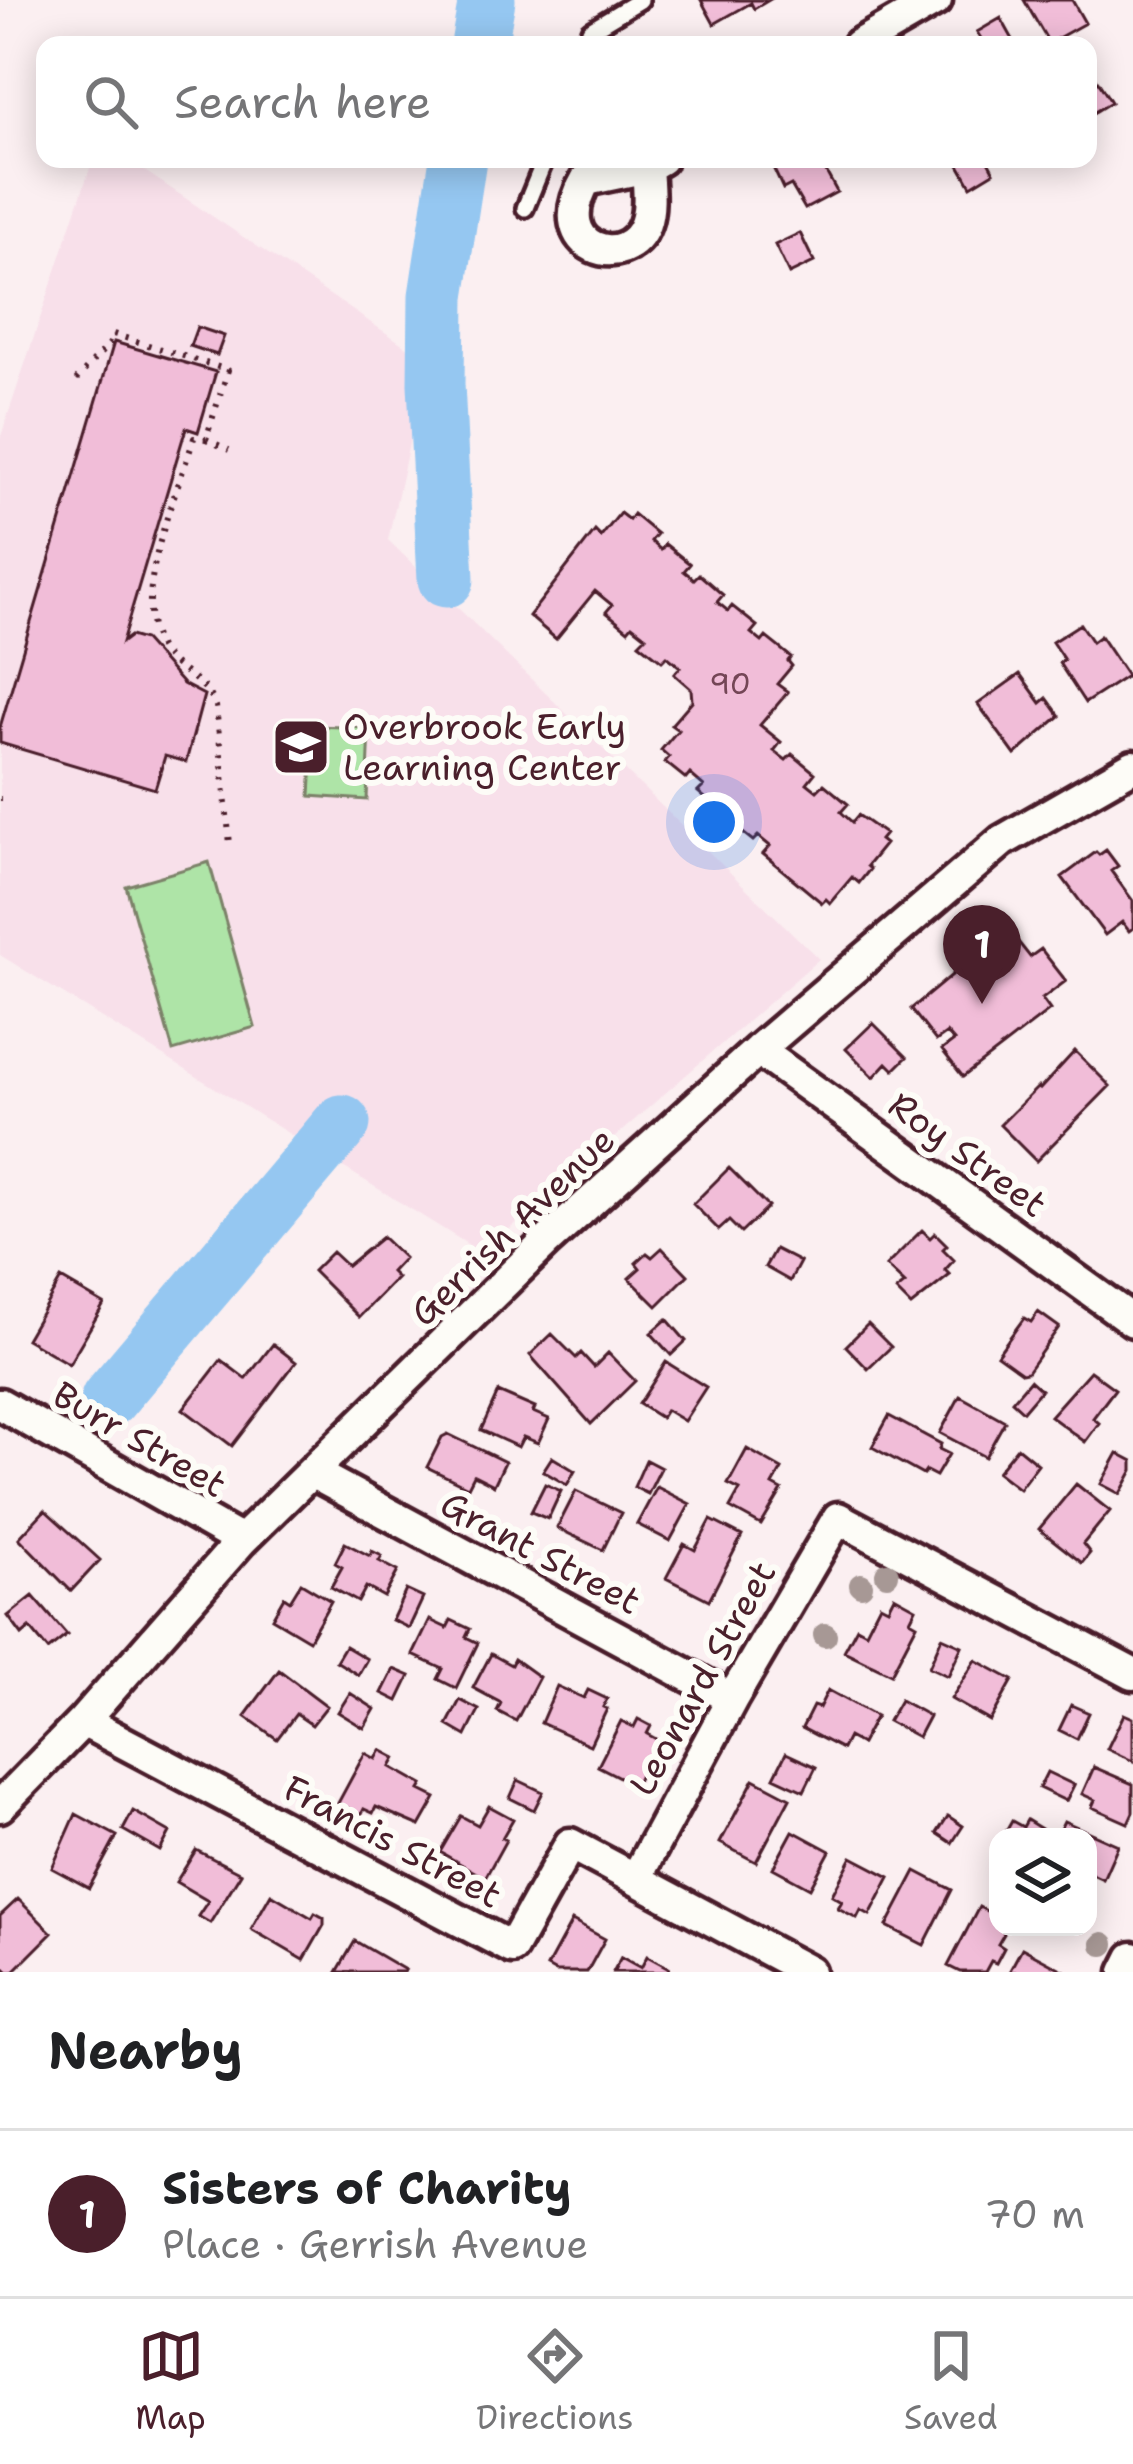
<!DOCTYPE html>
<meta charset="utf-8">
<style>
:root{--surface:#fff;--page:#f6f6f6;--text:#202124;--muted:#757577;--line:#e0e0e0;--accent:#4a1f2b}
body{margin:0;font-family:"Shantell Sans",sans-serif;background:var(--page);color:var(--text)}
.controls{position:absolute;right:36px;bottom:36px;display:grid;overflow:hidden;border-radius:24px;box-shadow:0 6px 30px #0003}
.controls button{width:108px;height:108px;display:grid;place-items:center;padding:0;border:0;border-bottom:3px solid var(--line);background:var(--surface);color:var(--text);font:60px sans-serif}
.you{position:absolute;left:714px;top:822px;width:42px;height:42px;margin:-30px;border:9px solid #fff;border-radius:50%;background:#1a73e8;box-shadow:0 0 0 18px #1a73e833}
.badge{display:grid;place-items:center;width:78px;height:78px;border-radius:50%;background:var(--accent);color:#fff;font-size:39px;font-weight:700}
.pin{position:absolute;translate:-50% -99px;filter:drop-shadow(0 3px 6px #0008)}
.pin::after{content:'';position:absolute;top:63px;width:42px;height:36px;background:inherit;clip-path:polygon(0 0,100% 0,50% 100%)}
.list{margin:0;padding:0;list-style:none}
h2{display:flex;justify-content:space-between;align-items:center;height:156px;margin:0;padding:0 48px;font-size:51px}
h2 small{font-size:39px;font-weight:400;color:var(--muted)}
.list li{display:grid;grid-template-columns:78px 1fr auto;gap:36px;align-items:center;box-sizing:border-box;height:168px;padding:0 48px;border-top:3px solid var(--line)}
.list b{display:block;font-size:45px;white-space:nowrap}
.list p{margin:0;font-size:39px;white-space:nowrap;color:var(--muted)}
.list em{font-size:39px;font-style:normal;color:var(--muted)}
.icon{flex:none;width:66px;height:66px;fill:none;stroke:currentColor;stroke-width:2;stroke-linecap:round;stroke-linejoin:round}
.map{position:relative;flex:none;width:1133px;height:1972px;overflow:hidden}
.search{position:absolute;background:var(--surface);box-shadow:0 6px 30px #0003;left:36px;right:36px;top:36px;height:132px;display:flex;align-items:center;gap:30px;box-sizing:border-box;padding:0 42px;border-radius:24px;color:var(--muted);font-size:45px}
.sheet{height:324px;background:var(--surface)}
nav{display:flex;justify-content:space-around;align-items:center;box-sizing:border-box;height:168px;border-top:3px solid var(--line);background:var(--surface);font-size:33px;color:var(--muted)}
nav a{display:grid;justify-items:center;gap:6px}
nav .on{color:var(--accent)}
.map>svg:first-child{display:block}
.built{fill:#f8e0ea}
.green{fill:#aee4a7;stroke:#7c8269;stroke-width:3}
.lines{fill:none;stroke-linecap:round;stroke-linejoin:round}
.river{stroke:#95c7f1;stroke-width:57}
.building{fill:#f1bdd8;stroke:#4a1f2b;stroke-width:3}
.service-casing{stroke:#4a1f2b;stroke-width:24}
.minor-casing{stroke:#4a1f2b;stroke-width:39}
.path{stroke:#4a1f2b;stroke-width:6;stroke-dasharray:3 9;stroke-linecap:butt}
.service{stroke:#fdfcf7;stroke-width:15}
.minor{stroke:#fdfcf7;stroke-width:30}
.tree{fill:#a79895}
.labels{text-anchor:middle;stroke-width:12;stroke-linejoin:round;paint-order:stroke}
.number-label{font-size:30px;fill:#744656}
.poi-label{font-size:36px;fill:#4a1f2b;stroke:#fdfcf7;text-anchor:start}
.street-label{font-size:36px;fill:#4a1f2b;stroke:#fdfcf7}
</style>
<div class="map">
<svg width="1133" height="1972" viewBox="0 0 1133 1972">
<rect width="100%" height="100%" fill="#fbeff1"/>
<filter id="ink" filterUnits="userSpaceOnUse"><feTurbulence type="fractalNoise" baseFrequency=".00833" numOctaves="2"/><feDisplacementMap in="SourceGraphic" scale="24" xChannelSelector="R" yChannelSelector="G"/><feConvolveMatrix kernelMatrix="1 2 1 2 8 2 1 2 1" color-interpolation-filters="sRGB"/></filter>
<g filter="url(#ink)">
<!-- built -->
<path class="built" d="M93,159H127L416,353L415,416L388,540L819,959L482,1253L0,955V439Z"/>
<!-- green -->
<path class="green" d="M314,726L370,728L367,800L310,796Z
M209,862L255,1027L173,1051L126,886Z"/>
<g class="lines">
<!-- river -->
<path class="river" d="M479,45L487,0
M446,579L436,384L437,296L458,159
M109,1399L342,1123"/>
</g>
<!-- building -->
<path class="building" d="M701,0H769L754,9L751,3L714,24Z
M1024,0H1072L1085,23L1049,43Z
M1001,18L1016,45H985L977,32Z
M1092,72L1111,102L1088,116V74Z
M769,159H819L837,192L805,209L791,185L783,189Z
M965,159H987L994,172L971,186L958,163Z
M800,233L814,262L789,274L775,245Z
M197,327L224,336L217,355L190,346Z
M114,342L216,372L198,432L186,428L122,642L130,636L144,640L183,684L204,695L186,762L165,756L155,789L0,743V727Z
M620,513L629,520L633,514L657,534L651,541L661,550L665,544L690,564L684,571L694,579L699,574L723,595L717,602L728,611L732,606L757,626L751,633L762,642L766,637L791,657L788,661L792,666L777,684L788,692L760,725L781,742L774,751L786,760L792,754L815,773L807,783L817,791L824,784L848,804L841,812L852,822L858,815L885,834L880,840L885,844L867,866L870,869L859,883L852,877L830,903L826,899L822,903L763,854L770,846L758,836L753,841L728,821L735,813L724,804L719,810L698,792L704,786L690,774L686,779L665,762L669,757L661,750L678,730L671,725L692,701L691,689L674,674L680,667L667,656L662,661L639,643L646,636L632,625L628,630L606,612L612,605L595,591L556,639L529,616L595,531L601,537Z
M1080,624L1092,642L1100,636L1127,676L1085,703L1059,663L1064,660L1052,642Z
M1020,674L1041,703L1047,698L1060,716L1015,755L978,704Z
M1106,850L1118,866L1111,871L1133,901V928L1129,931L1122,922L1105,935L1062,877L1096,852L1099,855Z
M1015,938L1030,957L1041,949L1066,981L1042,999L1050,1010L963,1077L942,1050L954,1041L947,1033L936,1041L911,1009L964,965L966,968L998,943L1001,948Z
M873,1023L907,1057L894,1070L887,1063L874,1077L846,1049Z
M1075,1051L1110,1086L1036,1161L1000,1125L1038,1087L1040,1089Z
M729,1168L768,1207L741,1233L729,1221L719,1230L693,1204Z
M922,1230L930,1238L935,1233L947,1245L943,1249L954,1260L945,1270L950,1275L911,1306L896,1291L905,1284L886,1266Z
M382,1237L404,1258L391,1272L397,1278L359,1317L313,1271L332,1252L347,1266Z
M662,1248L688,1275L657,1306L629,1278L640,1268L636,1263L647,1253L652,1257Z
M775,1249L800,1262L790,1281L765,1267Z
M61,1279L104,1304L69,1364L26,1339Z
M1038,1312L1059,1327L1027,1372L1022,1373L997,1355L1024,1318L1031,1322Z
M667,1319L686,1341L671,1355L651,1333Z
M868,1324L891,1347L868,1369L846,1346Z
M552,1334L576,1358L581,1353L594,1367L608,1353L635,1381L591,1424L530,1355Z
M273,1344L296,1362L232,1446L183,1409L221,1360L246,1379Z
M666,1362L706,1387L684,1421L666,1410L661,1418L639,1404Z
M1090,1371L1115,1389L1093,1418L1099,1423L1085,1442L1050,1416Z
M1030,1380L1041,1390L1023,1411L1012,1401Z
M498,1392L535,1408L533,1412L549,1419L538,1443L523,1437L518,1447L481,1430Z
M960,1396L1005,1421L985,1457L940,1433Z
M889,1416L941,1444L939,1449L949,1454L936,1476L926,1471L923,1475L872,1447Z
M448,1434L505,1462L494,1485L474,1475L468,1487L427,1467L442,1437Z
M1017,1447L1038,1464L1019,1489L997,1472Z
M747,1449L782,1469L773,1485L782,1490L761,1525L730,1508L740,1490L728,1484Z
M1118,1453L1133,1461V1470L1120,1494L1101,1484Z
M552,1457L575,1471L567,1485L543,1471Z
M646,1460L661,1468L648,1494L634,1487Z
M545,1484L561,1491L548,1519L531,1512Z
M1076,1484L1110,1511L1083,1544L1090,1553L1082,1563L1039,1529Z
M657,1487L690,1504L670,1541L637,1524Z
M576,1491L621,1513L603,1550L557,1528Z
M45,1510L100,1560L71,1591L19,1538Z
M711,1520L742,1536L709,1600L666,1578L684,1544L695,1550Z
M345,1543L370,1556L372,1551L382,1556L379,1561L398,1571L384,1597L366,1587L358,1602L331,1587L342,1567L335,1563Z
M301,1583L331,1601L309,1640L272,1618L284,1597L290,1601Z
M406,1590L423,1598L409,1628L392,1620Z
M33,1596L67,1635L48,1650L30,1628L22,1635L8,1616Z
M894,1596L916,1608L910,1620L917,1624L891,1674L844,1651L857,1627L866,1632L880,1604L888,1608Z
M430,1620L447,1628L451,1620L470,1629L466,1637L478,1643L456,1688L438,1679L443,1669L413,1655Z
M942,1637L962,1646L948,1676L929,1667Z
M345,1646L367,1659L358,1675L336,1661Z
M491,1654L511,1665L514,1659L539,1677L516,1721L497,1711L501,1703L473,1688Z
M976,1660L1013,1680L990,1721L951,1699Z
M394,1669L410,1676L398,1701L382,1693Z
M279,1670L327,1706L312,1725L296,1714L277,1739L245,1716Z
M557,1686L584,1698L588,1690L607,1699L603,1707L607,1709L590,1745L541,1723Z
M828,1690L876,1716L861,1744L848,1737L842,1749L802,1728L813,1706L819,1708Z
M350,1693L375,1709L364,1728L338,1712Z
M460,1700L479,1710L466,1736L447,1725Z
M900,1700L929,1716L918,1737L888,1721Z
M1071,1705L1089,1713L1077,1739L1059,1730Z
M1124,1714L1133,1718V1761L1107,1749Z
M638,1719L651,1726L647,1734L658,1740L635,1785L598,1766L621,1721L634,1727Z
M381,1750L396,1758L391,1767L423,1785L420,1790L436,1798L420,1826L376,1807L373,1813L364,1809L361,1815L338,1803L365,1753L376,1759Z
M786,1753L816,1767L804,1791L774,1777Z
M1094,1767L1133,1784V1812L1128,1823L1092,1807L1095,1800L1082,1794Z
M1047,1772L1074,1785L1066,1801L1039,1788Z
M754,1779L790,1798L756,1862L720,1843Z
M518,1780L543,1792L534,1810L510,1798Z
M489,1806L513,1819L502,1838L506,1840L485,1878L440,1852L461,1816L478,1825Z
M133,1811L170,1832L160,1851L123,1830Z
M76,1814L117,1836L89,1888L52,1868Z
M948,1816L963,1826L952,1843L937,1833Z
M1027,1820L1043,1830L1038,1837L1004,1835L1012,1821L1023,1827Z
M1064,1821L1118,1845L1103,1879L1088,1872V1837H1056Z
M793,1831L830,1851L810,1888L773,1868Z
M196,1850L241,1873L210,1923L198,1916L208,1901L176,1882Z
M852,1857L890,1877L870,1915L861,1910L857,1918L838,1908L842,1901L832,1895Z
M916,1871L952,1890L924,1945L887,1926Z
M271,1894L312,1918L315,1913L324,1918V1925L304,1960L251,1929Z
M18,1899L52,1933L13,1972H8L0,1964V1916Z
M979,1907L998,1917V1927H1008L998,1944L1004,1948L996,1963L991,1961L985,1972H960L948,1966Z
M572,1921L605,1939L587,1972H556L547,1967Z
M355,1941L405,1970L403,1972H337Z
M1022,1948L1067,1972H1009Z
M647,1956L669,1968L667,1972H613L621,1957L641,1968Z"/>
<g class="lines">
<defs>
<path id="service" d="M585,45L590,30L640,0
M525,208L545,159"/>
<path id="minor" d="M858,45L936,0
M647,167C648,185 651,207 645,224C628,273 545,250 586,180L647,167L661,159
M758,1050L1133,1321
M0,1404L241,1541
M313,1473L732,1699
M83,1721L512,1948L570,1844L809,1972
M0,1806L83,1721L241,1541L545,1243L758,1050L1002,841L1133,766
M636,1878L732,1699L838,1518L1133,1674
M1126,1972L1133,1958"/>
</defs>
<!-- service casing -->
<use href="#service" class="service-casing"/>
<!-- minor casing -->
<use href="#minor" class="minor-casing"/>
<!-- path -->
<path class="path" d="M76,380L110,343L113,334L228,370L206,439L194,438C178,491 130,595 159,646C174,672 206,678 216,706L230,844
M206,439L229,450
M0,799H1"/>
<!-- service -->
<use href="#service" class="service"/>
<!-- minor -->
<use href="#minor" class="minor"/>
</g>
<!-- trees -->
<g class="tree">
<circle cx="887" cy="1574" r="12"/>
<circle cx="861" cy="1585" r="12"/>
<circle cx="825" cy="1635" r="12"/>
<circle cx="1103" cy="1944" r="12"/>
</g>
</g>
<!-- icons -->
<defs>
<symbol id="school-square" viewBox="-11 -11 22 22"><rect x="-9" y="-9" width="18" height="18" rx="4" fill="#4a1f2b" stroke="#fdfcf7"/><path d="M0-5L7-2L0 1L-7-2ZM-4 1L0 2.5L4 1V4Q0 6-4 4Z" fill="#fff"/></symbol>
</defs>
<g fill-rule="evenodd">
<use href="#school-square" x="268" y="714" width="66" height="66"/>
</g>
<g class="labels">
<!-- number labels -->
<g class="number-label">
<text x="730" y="694">90</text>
</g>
<!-- poi labels -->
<g class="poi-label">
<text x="343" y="739">Overbrook Early<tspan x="343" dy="41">Learning Center</tspan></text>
</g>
<!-- street labels -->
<g class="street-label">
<text transform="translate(968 1154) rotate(36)" y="13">Roy Street</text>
<text transform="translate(512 1226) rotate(-44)" y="13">Gerrish Avenue</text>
<text transform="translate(140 1439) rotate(30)" y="13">Burr Street</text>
<text transform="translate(541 1552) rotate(28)" y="13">Grant Street</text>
<text transform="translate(702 1678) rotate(-61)" y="13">Leonard Street</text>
<text transform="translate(393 1841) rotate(28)" y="13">Francis Street</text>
</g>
</g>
</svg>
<div class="controls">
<button><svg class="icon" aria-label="layers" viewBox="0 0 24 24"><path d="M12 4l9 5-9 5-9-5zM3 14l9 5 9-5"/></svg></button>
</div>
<div class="you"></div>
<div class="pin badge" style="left:982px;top:1004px">1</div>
<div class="search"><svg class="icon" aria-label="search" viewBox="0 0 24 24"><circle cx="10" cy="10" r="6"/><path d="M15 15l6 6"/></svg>Search here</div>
</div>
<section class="sheet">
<h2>Nearby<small></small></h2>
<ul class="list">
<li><span class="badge">1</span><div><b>Sisters of Charity</b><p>Place · Gerrish Avenue</p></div><em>70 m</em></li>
</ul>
</section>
<nav>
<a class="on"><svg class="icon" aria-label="map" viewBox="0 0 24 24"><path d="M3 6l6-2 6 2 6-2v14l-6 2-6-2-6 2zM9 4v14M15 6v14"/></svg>Map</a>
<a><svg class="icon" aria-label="directions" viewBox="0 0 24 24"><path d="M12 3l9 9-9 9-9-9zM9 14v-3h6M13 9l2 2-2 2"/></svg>Directions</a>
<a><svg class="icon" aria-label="saved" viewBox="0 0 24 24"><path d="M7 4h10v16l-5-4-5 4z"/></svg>Saved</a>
</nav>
